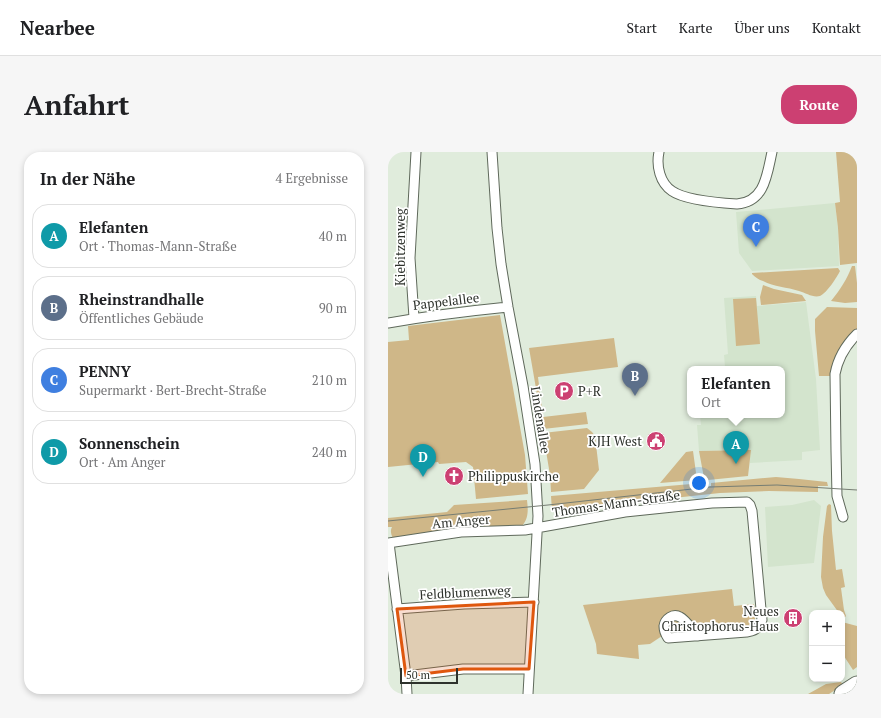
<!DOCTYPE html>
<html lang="de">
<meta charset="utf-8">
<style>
:root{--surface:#fff;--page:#f6f6f6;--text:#202124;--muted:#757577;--line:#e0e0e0;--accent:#cc4072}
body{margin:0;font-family:"PT Serif",serif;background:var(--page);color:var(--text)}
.controls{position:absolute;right:12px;bottom:12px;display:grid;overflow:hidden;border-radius:8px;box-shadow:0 2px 6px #0003}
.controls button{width:36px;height:36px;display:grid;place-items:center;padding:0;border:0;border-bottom:1px solid var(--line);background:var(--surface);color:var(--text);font:20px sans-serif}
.scale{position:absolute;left:12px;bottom:10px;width:58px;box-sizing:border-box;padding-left:4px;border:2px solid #2e322c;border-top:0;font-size:11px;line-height:14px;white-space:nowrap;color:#2e322c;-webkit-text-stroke:3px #fff;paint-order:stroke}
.you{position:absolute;left:311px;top:331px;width:14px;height:14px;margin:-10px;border:3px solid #fff;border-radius:50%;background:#1a73e8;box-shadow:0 0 0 6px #1a73e833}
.badge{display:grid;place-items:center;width:26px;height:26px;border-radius:50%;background:var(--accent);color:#fff;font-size:13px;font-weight:700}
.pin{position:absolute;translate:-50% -33px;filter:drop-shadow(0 1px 2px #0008)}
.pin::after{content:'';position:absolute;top:21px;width:14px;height:12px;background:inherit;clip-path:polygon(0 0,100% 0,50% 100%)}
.popup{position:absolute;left:299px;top:214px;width:98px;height:52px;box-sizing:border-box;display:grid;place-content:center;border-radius:8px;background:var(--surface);filter:drop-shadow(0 1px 3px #0005);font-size:13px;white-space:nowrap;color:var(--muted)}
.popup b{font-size:15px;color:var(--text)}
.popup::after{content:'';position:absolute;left:50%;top:100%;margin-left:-8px;border:8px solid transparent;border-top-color:var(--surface)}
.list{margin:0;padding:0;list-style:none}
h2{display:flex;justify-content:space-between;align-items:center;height:52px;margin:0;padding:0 16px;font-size:17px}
h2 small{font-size:13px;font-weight:400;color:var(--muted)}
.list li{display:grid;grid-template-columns:26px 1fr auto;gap:12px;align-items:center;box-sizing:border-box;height:64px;margin:0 8px 8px;padding:0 8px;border:1px solid var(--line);border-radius:16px}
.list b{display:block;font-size:15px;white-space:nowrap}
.list p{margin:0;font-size:13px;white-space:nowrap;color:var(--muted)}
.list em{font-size:13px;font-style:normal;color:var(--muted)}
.map{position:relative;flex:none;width:469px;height:542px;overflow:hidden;border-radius:16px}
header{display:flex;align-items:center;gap:24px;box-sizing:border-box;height:56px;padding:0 20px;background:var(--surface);border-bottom:1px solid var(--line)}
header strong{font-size:19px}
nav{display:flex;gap:22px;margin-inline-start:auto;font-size:14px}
.intro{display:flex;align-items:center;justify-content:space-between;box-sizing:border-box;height:96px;padding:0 24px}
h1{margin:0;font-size:28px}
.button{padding:10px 18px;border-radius:16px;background:var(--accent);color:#fff;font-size:14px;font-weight:700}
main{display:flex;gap:24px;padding:0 24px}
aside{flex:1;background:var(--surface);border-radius:16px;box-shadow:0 2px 6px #0003}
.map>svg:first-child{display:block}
.built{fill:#d3e4cd}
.green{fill:#cfb788}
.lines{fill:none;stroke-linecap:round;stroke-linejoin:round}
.street-casing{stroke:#5f695b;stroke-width:11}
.highway-casing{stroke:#5f695b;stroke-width:19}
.street{stroke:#fff;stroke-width:9}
.highway{stroke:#fff;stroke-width:17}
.tram{stroke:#767d73;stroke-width:1}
.marked{fill:#df570e;fill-opacity:0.2;stroke:#df570e;stroke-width:3;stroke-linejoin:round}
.labels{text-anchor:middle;stroke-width:3.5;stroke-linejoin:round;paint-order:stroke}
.street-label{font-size:13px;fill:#2e322c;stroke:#fff}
.poi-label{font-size:13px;fill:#2e322c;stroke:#fff;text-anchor:start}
</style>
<header>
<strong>Nearbee</strong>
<nav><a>Start</a><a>Karte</a><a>Über uns</a><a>Kontakt</a></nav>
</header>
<div class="intro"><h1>Anfahrt</h1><a class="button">Route</a></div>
<main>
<aside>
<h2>In der Nähe<small>4 Ergebnisse</small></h2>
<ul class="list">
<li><span class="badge" style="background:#0f9aa8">A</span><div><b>Elefanten</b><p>Ort · Thomas-Mann-Straße</p></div><em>40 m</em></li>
<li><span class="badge" style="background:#5c6f8a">B</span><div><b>Rheinstrandhalle</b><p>Öffentliches Gebäude</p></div><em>90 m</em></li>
<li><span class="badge" style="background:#3f7fe0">C</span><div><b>PENNY</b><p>Supermarkt · Bert-Brecht-Straße</p></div><em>210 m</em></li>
<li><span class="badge" style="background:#0f9aa8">D</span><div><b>Sonnenschein</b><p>Ort · Am Anger</p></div><em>240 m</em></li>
</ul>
</aside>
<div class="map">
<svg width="469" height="542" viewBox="0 0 469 542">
<rect width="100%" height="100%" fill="#e0ecdc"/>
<!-- built -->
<path class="built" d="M447,51L450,76L451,114L364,119L351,101L348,60Z
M368,144L369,154L418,150L428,227L432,298L414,300V308L362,311V298L311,299L309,273H313L312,263H394V217H323L337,215L336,203L340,202L336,146Z
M426,348L433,354L426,411L380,415L377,355L404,353Z"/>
<!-- green -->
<path class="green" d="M448,0H469V111L452,113L450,76L447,51L452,50Z
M464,114H467L469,131V150L457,151L443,149C452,138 459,127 464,114Z
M450,116L452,119C449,125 439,141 432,144C425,146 418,141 411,139C399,135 386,135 375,129C371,128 367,125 364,122V121Z
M375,133L386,137L414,143L418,149L373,153L372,145Z
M368,146L372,192L348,194L345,147Z
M439,155L469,156V178L455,192L447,207L444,224H431L427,179V167Z
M112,163L137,303L140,342L88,347L85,315L78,310L51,312L50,310L0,315V190L21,188L20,174Z
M226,186L230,215L150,225L155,265L198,260L200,272L155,277L141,196Z
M199,276L204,280L207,284L211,318L196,337L163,340L162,323L155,281Z
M363,298L360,324L320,328L316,326L311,299Z
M305,299L309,328L272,331L298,300Z
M388,325L411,327L439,330L440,334H430V340L381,339L332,341L164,359L163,344L315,331L317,335L323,334V331Z
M139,348C140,357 141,366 134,374L5,386C3,383 2,378 4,375H0V366L59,360L66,353Z
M441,352L443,353L444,379L448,418L454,417L457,435L453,436L456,458L458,464L456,466L454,465V461H451L438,443L435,436L433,425L435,385L439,354Z
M344,437L346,454L366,452C367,461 370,470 361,475L310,479L283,462L274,484L262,492L250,493L251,507L209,502L208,492L195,453Z
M285,468L292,469L303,481L282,482C280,476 280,473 285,468Z
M454,470L469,474V515L465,518L454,501Z
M453,530L455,533L441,542H420L438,532Z"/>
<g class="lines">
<defs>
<path id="street" d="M104,0L109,76L113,112L120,155L135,234L147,312L150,364L140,542
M271,0C268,14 272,31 284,39C297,48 333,51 349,52C377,50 379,22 384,0
M26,166L22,106L28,0
M0,171C40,164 80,159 120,155
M455,365L449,344L448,299L447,222C450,206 458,193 469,182
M0,391L73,380L137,378L237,360L324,351L359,350L362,353L364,359L374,468C372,476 367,479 359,480L280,486C278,483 276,479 276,474C277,467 285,461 292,465C298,468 305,479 310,484
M1,391L18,524L19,542
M9,457L76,452L146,450
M18,524L75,517H141"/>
<path id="highway" d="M455,542L469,533"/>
</defs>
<!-- street casing -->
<use href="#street" class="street-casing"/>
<!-- highway casing -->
<use href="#highway" class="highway-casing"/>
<!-- street -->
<use href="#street" class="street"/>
<!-- highway -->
<use href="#highway" class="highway"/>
<!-- tram -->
<path class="tram" d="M0,369L160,353L322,335L389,333L469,338"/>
</g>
<!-- marked area -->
<path class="marked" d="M146,450L141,517H75L18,524L9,457Z"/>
<!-- icons -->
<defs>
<symbol id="parking-disc" viewBox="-11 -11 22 22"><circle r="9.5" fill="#cc4072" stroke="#fff"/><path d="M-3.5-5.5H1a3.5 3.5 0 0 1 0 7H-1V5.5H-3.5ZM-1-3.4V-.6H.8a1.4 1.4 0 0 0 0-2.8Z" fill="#fff"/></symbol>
<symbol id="civic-disc" viewBox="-11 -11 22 22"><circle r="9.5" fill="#cc4072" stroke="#fff"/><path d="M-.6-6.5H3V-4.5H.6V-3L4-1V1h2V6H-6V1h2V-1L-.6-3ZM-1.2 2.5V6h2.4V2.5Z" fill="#fff"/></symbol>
<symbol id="church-disc" viewBox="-11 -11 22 22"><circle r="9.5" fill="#cc4072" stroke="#fff"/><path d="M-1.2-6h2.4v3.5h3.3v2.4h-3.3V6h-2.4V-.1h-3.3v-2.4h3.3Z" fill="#fff"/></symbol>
<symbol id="building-disc" viewBox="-11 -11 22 22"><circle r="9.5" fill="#cc4072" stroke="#fff"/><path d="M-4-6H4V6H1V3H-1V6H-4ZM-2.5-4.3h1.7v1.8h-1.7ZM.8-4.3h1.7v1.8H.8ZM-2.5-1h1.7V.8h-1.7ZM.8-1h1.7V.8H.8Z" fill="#fff"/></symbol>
</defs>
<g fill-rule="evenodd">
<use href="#parking-disc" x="165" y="228" width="22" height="22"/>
<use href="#civic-disc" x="257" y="278" width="22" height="22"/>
<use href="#church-disc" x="55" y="313" width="22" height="22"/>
<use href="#building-disc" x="394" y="455" width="22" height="22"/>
</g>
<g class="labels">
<!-- street labels -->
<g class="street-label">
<text transform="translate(12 95) rotate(-90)" y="5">Kiebitzenweg</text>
<text transform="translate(58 149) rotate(-7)" y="5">Pappelallee</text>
<text transform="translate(153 268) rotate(81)" y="5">Lindenallee</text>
<text transform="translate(228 351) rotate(-8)" y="5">Thomas-Mann-Straße</text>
<text transform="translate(73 369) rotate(-5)" y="5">Am Anger</text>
<text transform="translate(77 440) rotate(-3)" y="5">Feldblumenweg</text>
</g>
<!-- poi labels -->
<g class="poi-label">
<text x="190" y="244">P+R</text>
<text x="254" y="294" text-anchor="end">KJH West</text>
<text x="80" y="329">Philippuskirche</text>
<text x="391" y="464" text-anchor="end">Neues<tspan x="391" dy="15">Christophorus-Haus</tspan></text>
</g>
</g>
</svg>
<div class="controls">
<button>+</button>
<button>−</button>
</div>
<div class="scale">50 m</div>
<div class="you"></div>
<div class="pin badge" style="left:348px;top:312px;background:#0f9aa8">A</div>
<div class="popup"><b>Elefanten</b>Ort</div>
<div class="pin badge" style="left:247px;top:244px;background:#5c6f8a">B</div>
<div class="pin badge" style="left:368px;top:95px;background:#3f7fe0">C</div>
<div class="pin badge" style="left:35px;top:325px;background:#0f9aa8">D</div>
</div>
</main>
